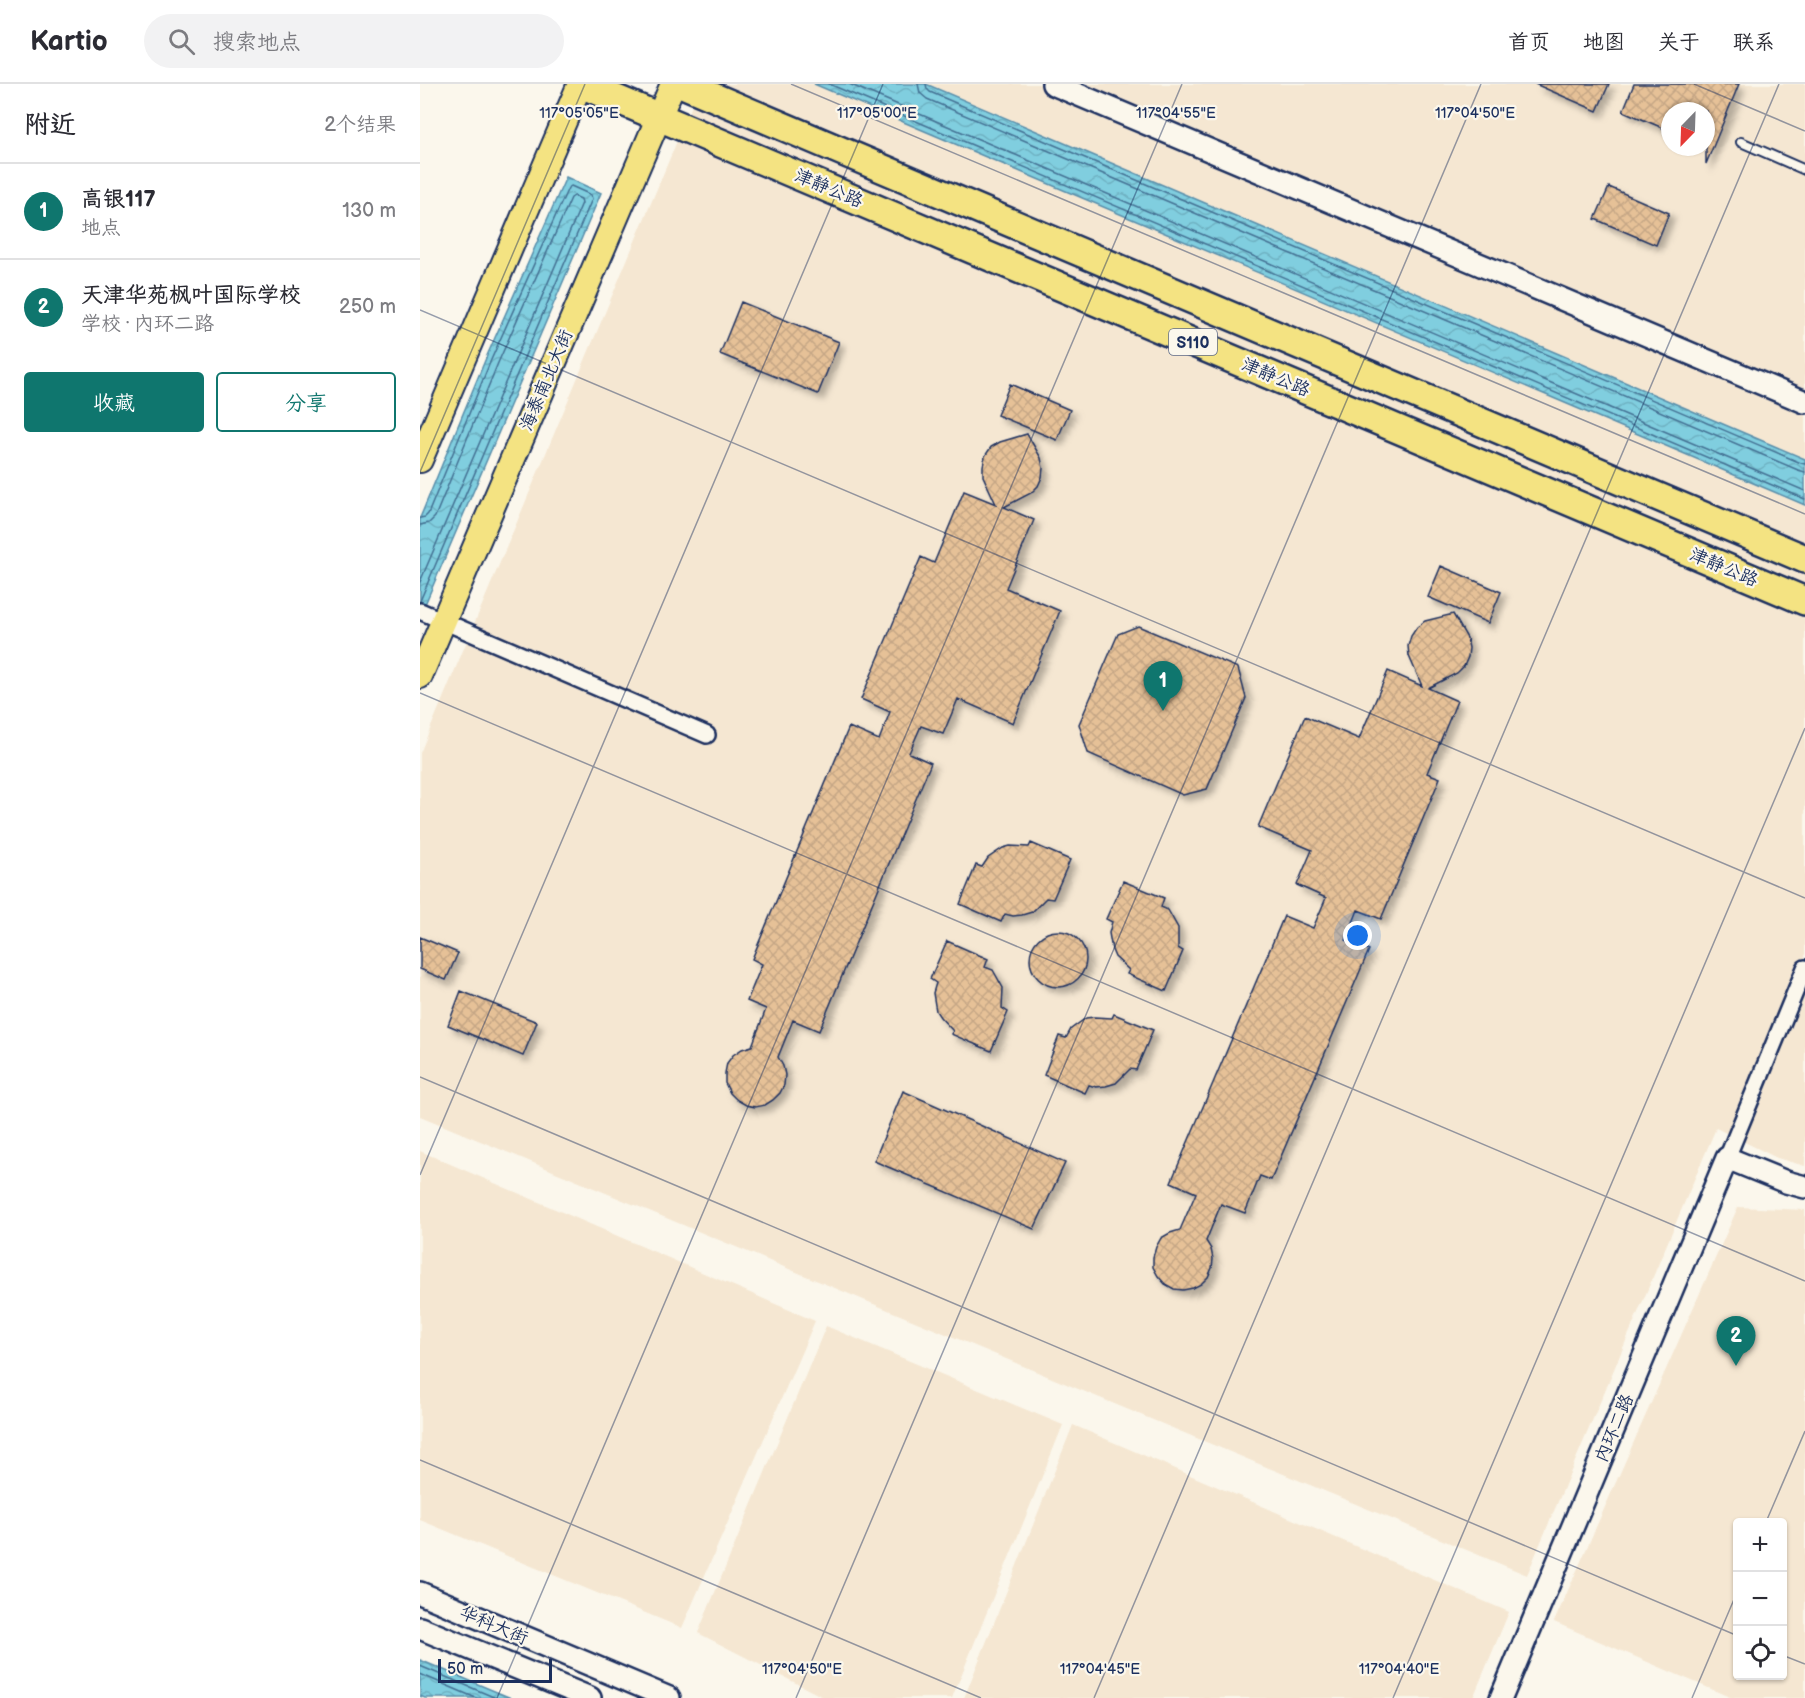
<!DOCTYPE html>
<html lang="zh">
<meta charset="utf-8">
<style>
:root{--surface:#fff;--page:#f2f2f3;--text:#2b2b33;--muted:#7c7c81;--line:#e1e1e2;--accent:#0f766e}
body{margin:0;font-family:"Balsamiq Sans","LXGW WenKai TC",sans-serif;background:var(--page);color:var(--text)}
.controls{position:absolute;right:18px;bottom:18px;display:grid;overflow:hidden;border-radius:6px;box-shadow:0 2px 4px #0004}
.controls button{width:54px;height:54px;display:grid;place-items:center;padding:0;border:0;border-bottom:2px solid var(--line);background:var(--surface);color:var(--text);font:30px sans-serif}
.compass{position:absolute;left:1241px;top:18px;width:54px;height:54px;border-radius:50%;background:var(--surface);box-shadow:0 2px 4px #0004;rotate:203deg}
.scale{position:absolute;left:18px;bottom:15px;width:114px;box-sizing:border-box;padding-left:6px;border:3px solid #1b2f5e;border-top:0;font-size:16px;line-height:21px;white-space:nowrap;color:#1b2f5e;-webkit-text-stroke:4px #fbf7ec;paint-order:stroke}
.you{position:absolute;left:938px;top:852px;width:21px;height:21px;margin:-15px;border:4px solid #fff;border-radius:50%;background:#1a73e8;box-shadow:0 0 0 9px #1a73e833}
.badge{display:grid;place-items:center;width:39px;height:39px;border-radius:50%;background:var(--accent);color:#fff;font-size:20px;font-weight:700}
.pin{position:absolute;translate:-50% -50px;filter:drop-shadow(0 2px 3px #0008)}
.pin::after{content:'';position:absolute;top:32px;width:21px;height:18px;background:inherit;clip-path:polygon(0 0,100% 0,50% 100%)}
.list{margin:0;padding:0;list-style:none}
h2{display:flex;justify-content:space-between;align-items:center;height:78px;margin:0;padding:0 24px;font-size:26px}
h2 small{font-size:20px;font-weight:400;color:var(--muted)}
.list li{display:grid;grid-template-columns:39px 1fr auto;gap:18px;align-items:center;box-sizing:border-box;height:96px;padding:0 24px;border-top:2px solid var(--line)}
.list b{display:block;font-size:22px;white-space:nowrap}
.list p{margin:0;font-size:20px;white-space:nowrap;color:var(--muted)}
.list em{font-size:20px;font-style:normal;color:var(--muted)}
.actions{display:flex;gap:12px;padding:18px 24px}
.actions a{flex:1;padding:14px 0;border:2px solid var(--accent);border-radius:6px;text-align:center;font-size:21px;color:var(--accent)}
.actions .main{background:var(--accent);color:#fff}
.icon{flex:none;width:33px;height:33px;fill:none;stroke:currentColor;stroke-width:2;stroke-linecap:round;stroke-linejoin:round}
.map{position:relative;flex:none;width:1385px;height:1614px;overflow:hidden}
header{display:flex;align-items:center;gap:36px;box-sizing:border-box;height:84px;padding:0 30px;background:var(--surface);border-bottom:2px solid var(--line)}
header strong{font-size:28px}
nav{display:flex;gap:33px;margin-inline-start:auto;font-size:21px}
.search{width:420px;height:54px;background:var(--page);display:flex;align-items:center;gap:15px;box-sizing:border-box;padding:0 21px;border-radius:33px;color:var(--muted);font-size:22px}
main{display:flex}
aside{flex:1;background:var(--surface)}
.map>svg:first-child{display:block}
.built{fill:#f5e7d2;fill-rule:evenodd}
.water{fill:url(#water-waves);stroke:#588eab;stroke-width:1.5}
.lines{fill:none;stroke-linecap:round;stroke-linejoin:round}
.shore{stroke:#436f92;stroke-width:1.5}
.building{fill:url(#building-cross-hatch);stroke:#1b2f5e;stroke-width:1.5;filter:url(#shadow)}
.lane-casing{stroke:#1b2f5e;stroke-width:12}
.street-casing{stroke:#1b2f5e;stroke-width:20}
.secondary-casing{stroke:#1b2f5e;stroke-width:26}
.primary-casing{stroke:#1b2f5e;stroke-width:28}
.highway-casing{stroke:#1b2f5e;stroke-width:32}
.lane{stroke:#fbf7ec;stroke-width:8}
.street{stroke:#fbf7ec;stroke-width:15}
.secondary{stroke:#fbf7ec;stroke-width:21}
.primary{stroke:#f4e382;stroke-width:24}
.highway{stroke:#f4e382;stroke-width:27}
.ticks{fill:none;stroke:#1b2f5e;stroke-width:1.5;stroke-opacity:0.45}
.labels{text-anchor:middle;stroke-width:4.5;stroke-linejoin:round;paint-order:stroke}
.shield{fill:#fbf7ec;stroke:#5e6b89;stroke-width:1.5}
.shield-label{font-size:16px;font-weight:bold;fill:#1b2f5e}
.street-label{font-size:18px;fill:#1b2f5e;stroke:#fbf7ec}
.ticks-label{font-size:15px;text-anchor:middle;fill:#1b2f5e;stroke:#fbf7ec;stroke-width:4.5;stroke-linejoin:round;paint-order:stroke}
</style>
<header>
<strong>Kartio</strong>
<div class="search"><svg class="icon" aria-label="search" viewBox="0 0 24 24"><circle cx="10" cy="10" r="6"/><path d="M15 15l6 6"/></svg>搜索地点</div>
<nav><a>首页</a><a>地图</a><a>关于</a><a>联系</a></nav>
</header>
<main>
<aside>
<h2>附近<small>2个结果</small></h2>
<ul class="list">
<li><span class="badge">1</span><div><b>高银117</b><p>地点</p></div><em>130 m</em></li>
<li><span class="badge">2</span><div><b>天津华苑枫叶国际学校</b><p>学校 · 内环二路</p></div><em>250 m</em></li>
</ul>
<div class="actions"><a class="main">收藏</a><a>分享</a></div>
</aside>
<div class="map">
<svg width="1385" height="1614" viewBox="0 0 1385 1614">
<defs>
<pattern id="water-waves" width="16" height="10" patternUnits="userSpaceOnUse" patternTransform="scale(1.5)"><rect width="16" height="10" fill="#80cedf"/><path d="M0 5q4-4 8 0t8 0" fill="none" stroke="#6eb1c2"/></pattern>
<pattern id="building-cross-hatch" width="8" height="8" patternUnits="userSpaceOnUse" patternTransform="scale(1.5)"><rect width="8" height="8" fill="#e6c197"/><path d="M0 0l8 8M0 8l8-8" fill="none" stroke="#c5a685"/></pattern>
<filter id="shadow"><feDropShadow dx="5.5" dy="5.5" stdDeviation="3" flood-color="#0004"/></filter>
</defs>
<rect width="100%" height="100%" fill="#fbf7ec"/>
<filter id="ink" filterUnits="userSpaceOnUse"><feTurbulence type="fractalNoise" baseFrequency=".0167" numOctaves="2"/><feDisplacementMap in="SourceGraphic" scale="12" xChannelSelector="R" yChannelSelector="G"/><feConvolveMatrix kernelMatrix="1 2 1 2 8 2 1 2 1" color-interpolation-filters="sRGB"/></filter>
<g filter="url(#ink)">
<!-- built -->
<path class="built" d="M281,0H1385V1082L1357,1074L1296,1044L1107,1491L0,1032V669ZM1250,27H1286V63H1250Z
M0,1067L395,1237L262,1544L0,1436Z
M1318,1123L1385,1126V1614H1312L1134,1538ZM1362,1438V1592H1318V1438Z
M406,1242L643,1341L532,1614H405L278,1549Z
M653,1341L1089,1528L1053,1614H544Z"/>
<!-- water -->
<path class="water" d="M394,0H506L1385,375V421Z
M146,93L181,109L0,532V434L66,274Z
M0,1576L91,1614H5L0,1612Z"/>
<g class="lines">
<!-- shore -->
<path class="shore" d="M409,0L1385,415
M429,0L1385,407
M498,0L500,9L507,15L1378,386L1385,388
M506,0L507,5L510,8L1381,379L1385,380
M0,434L5,433L8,430L71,276L148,104L151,102L171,111L172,115L0,517
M0,441L9,439L15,433L78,279L151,114L154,112L161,115L162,119L0,498
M0,1582L76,1614
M0,1590L56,1614"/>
</g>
<!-- building -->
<path class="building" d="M1115,0H1189L1177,27Z
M1214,0H1319L1286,80V27H1250V47L1203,27Z
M1189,103L1249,129L1236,161L1175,135Z
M321,218L419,258L398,310L300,270Z
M590,300L650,326L637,356L577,331Z
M607,350L621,374L623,384L622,393L618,402L611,409L584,423L614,436L586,504L640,527L593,639L538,615L523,650L501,642L489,669L511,679L399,947L373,936L358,973L363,982L365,991L364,1001L360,1009L353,1016L345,1021L335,1023L326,1021L317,1016L310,1009L305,999V989L307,979L313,971L322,965L332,962L346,925L327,917L342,880L332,875L429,643L459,656L470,628L441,615L501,473L514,479L544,407L576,420L563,392V382L565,372L571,363L580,358Z
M1021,482L1081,508L1068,539L1008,513Z
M1033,530L1047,554L1049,564L1048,573L1044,582L1037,589L1008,604L1037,617L1007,689L1020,694L961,835L938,826L926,856L949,866L851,1096L840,1092L825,1129L801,1120L786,1157L791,1165L793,1175L792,1184L788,1193L781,1200L773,1204L763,1206L754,1205L745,1200L738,1192L733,1183V1173L736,1163L741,1154L750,1149L760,1146L776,1109L751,1098L864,832L893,844L906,814L877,801L892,766L838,743L885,632L939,655L968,587L1002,602L989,572L988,562L991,552L997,543L1005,537Z
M718,542L818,584L826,614L787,705L763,711L668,669L659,640L698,550Z
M611,759L650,776L633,815L626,814L612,828L602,831L593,832L585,830L581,838L540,820L556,781L562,783L568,774L583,764L590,762L609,763Z
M703,797L744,814L741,823L748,826L758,844V864L763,867L746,907L707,890L709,886L695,873L692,866L689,849L692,838L686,835Z
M610 875a28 28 0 1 1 56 0a28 28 0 1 1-56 0Z
M0,853L38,869L26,896L0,885Z
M527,857L568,875L565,883L573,886L583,904L582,924L588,928L571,967L531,950L533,947L520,933L516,927L513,909L516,899L510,895Z
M41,907L117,938L103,972L28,941Z
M694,930L733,946L716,986L710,985L696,999L686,1002L676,1003L669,1001L665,1009L624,991L639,952L646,954L651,945L666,934L674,933L692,934Z
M483,1007L645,1079L614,1145L454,1077Z"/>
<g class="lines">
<defs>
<path id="lane" d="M1321,58L1385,86"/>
<path id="street" d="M0,527L287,651
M1307,1074L1385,884"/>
<path id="secondary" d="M633,0L1385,318
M0,1509L249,1614
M0,1544L170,1614
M1081,1614L1307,1074L1366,1098L1385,1103"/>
<path id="primary" d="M0,376L160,0
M0,592L253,0"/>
<path id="highway" d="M161,0L1385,517
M263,0L1385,475"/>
</defs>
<!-- lane casing -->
<use href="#lane" class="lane-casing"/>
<!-- street casing -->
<use href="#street" class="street-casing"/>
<!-- secondary casing -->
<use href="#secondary" class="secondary-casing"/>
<!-- primary casing -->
<use href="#primary" class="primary-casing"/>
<!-- highway casing -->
<use href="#highway" class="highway-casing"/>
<!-- lane -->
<use href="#lane" class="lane"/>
<!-- street -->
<use href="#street" class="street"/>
<!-- secondary -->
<use href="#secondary" class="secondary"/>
<!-- primary -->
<use href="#primary" class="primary"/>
<!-- highway -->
<use href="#highway" class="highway"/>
</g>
</g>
<!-- ticks -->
<path class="ticks" d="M371,0L1385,430M1274,0L1385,47M0,226L1385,814M0,388L165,0M0,609L1385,1197M0,993L1318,1552M0,1091L463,0M0,1376L561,1614M1346,1438L1385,1347M1362,1571L1385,1580M77,1614L762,0M376,1614L1061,0M674,1614L1359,0M973,1614L1385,644M1272,1614L1318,1506"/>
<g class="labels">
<!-- shield labels -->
<rect class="shield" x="749" y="245" width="48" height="26" rx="4.5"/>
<g class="shield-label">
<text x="773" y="264">S110</text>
</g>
<!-- street labels -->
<g class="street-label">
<text transform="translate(409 104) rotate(23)" y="6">津静公路</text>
<text transform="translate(856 293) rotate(23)" y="6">津静公路</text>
<text transform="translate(126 296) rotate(-67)" y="6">海泰南北大街</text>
<text transform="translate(1304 483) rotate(23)" y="6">津静公路</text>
<text transform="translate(1194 1344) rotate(-67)" y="6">内环二路</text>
<text transform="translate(74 1541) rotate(23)" y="6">华科大街</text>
</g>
</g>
<g class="ticks-label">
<text x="159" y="34">117°05'05"E</text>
<text x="756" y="34">117°04'55"E</text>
<text x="1055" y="34">117°04'50"E</text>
<text x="457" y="34">117°05'00"E</text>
<text x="382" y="1590">117°04'50"E</text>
<text x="680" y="1590">117°04'45"E</text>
<text x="979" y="1590">117°04'40"E</text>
</g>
</svg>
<div class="controls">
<button>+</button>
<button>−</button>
<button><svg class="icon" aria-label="locate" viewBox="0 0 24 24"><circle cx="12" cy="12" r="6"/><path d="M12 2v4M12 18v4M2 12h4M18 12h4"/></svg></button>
</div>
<svg class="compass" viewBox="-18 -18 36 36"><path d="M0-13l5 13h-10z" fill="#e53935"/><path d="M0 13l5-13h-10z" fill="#7c7c81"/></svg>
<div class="scale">50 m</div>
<div class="you"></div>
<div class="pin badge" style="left:743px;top:627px">1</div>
<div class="pin badge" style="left:1316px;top:1282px">2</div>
</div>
</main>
